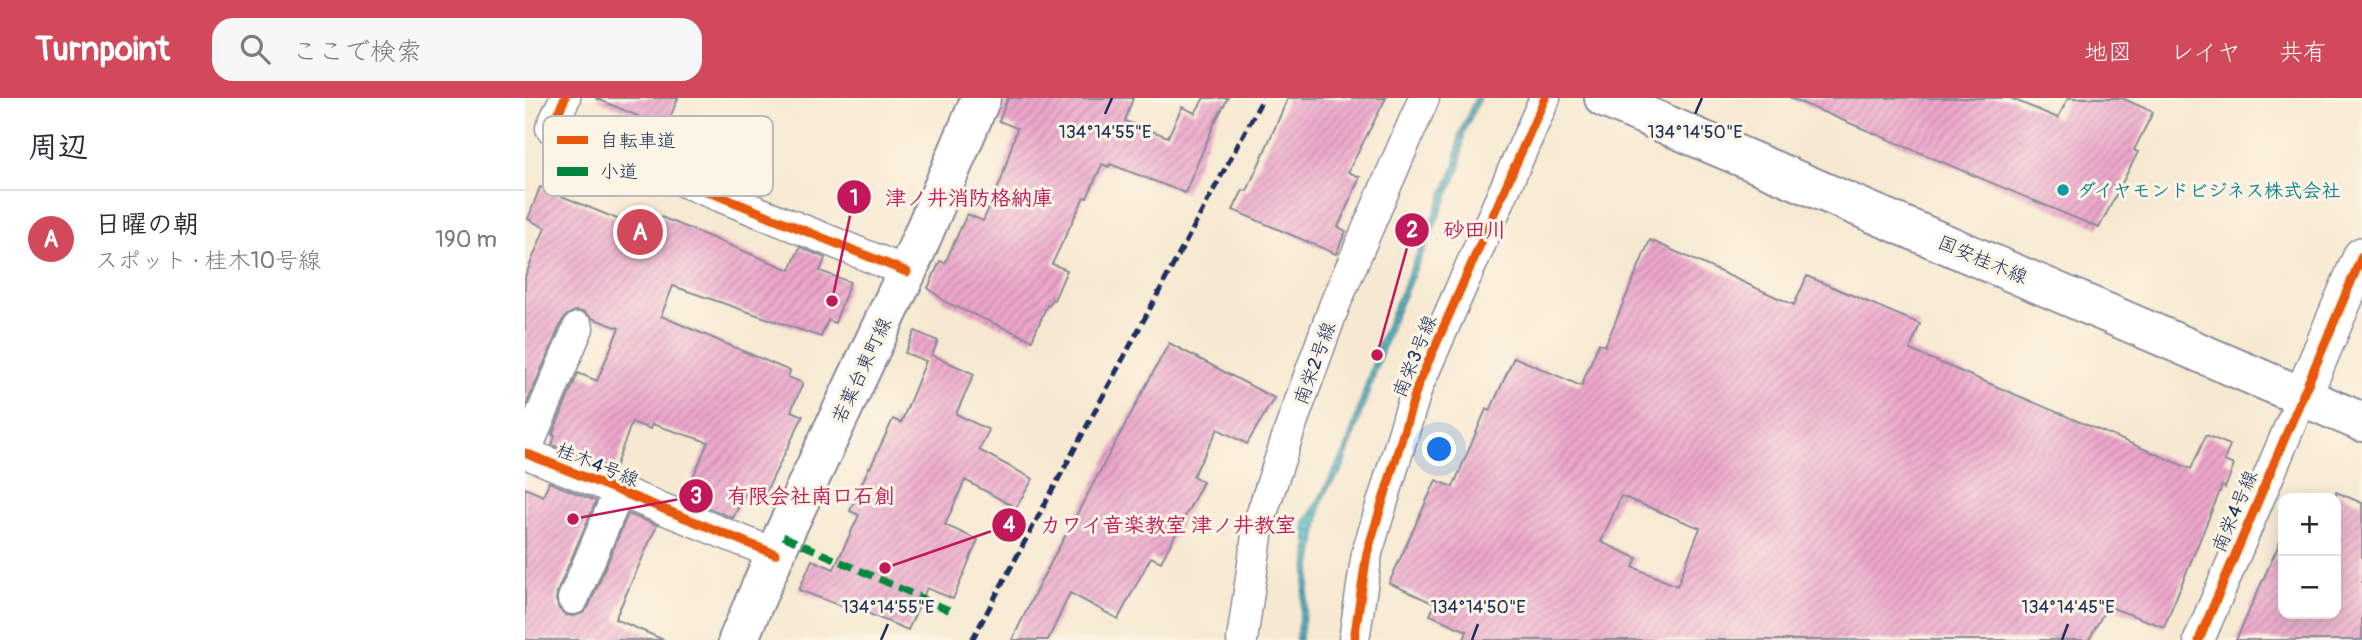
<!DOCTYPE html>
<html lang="ja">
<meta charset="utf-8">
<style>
:root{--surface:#fff;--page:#f7f7f7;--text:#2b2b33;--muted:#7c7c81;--line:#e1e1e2;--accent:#d1495b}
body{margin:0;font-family:Pangolin,"Klee One",sans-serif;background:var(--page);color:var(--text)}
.controls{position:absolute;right:21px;bottom:21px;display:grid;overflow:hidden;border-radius:14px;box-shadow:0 4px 18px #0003}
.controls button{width:63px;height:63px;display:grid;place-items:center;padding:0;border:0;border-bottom:2px solid var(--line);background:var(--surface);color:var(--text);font:35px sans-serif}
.you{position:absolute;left:915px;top:352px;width:24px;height:24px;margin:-18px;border:5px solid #fff;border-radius:50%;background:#1a73e8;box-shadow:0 0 0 10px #1a73e833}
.badge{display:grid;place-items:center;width:46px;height:46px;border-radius:50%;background:var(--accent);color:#fff;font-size:23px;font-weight:700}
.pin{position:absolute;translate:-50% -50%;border:4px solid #fff;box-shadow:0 2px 7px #0006}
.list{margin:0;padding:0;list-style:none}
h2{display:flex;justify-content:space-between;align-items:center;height:91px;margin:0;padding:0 28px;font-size:30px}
h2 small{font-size:23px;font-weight:400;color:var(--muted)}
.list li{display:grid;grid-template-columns:46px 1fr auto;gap:21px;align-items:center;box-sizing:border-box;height:98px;padding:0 28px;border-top:2px solid var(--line)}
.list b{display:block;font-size:26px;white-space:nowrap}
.list p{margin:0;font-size:23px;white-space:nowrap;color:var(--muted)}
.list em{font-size:23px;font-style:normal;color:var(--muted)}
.icon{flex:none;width:38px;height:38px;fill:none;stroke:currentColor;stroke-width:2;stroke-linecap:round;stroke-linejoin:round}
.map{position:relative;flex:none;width:1837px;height:542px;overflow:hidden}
header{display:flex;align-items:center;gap:42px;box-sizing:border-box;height:98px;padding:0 35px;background:var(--accent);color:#fff}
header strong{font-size:33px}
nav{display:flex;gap:38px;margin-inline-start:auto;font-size:24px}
.search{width:490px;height:63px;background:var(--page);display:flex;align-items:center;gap:18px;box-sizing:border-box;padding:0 24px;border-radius:21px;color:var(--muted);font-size:26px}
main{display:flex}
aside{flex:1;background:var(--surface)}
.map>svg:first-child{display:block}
.water{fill:url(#water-rules);stroke:#387894;stroke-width:2}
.building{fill:url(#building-hatch);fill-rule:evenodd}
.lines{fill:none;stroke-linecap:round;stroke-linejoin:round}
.minor-casing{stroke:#898c98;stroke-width:33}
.tertiary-casing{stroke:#898c98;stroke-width:40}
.secondary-casing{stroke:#898c98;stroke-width:42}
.minor{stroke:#fff;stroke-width:30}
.tertiary{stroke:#fff;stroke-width:37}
.secondary{stroke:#fff;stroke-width:38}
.rail{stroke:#1b2f5e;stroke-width:5;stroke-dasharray:10 5;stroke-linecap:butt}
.quiet{stroke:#00873e;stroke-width:7;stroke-dasharray:14 7;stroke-linecap:butt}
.cycleway-casing{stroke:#fcf5e5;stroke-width:13}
.cycleway{stroke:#e8590c;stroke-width:9}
.ticks{fill:none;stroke:#1b2f5e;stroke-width:2.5}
.culture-dot{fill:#0f9aa8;stroke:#fcf5e5;stroke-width:2.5}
.labels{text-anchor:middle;stroke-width:6;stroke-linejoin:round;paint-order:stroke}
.culture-label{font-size:19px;font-weight:bold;fill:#0d838f;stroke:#fcf5e5;text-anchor:start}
.street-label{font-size:19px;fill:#1b2f5e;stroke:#fcf5e5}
.key{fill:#fcf5e5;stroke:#b8babc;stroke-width:2}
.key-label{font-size:19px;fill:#1b2f5e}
.ticks-label{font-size:18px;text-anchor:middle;fill:#1b2f5e;stroke:#fcf5e5;stroke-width:6;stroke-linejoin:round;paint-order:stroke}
.leader{fill:none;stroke:#c2185b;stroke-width:2.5}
.callout-dot{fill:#c2185b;stroke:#fcf5e5;stroke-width:2.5}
.mark-label{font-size:21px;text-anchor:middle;font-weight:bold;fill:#fff}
.callout-label{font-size:21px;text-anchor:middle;font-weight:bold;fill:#c2185b;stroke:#fcf5e5;stroke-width:6;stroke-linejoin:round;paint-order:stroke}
</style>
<header>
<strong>Turnpoint</strong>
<div class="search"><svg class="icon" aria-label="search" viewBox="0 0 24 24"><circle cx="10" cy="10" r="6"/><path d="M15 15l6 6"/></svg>ここで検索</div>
<nav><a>地図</a><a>レイヤ</a><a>共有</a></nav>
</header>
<main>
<aside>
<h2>周辺<small></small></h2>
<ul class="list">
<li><span class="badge">A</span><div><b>日曜の朝</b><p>スポット · 桂木10号線</p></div><em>190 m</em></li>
</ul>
</aside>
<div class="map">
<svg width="1837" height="542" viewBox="0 0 1837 542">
<defs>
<pattern id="water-rules" width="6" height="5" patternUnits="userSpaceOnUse" patternTransform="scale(1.75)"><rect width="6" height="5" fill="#54c1ca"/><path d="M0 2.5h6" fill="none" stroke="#459da7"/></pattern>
<pattern id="building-hatch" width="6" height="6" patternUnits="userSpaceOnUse" patternTransform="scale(1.75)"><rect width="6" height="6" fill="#eda6cb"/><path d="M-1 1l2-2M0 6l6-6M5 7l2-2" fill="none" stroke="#bf88a8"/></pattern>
</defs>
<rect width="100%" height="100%" fill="#fcf5e5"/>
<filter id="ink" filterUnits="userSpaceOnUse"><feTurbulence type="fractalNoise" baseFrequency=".0143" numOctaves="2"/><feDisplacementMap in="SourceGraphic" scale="14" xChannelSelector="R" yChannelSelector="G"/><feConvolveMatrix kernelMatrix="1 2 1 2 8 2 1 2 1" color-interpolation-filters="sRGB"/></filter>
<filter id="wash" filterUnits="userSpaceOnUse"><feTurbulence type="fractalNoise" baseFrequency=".00686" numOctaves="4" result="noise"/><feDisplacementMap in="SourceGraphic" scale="28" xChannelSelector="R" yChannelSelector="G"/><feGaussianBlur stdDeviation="1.57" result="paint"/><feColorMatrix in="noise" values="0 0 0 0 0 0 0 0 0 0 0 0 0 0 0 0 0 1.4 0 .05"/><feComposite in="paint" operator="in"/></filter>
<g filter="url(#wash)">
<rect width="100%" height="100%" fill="#f7e9d1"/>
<!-- water -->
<path class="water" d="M950,0H955L939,35L935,70L867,226L817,372L802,392L796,407L776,542H771C775,511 783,479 783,448C783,435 775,427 785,417L820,353L855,242L930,68L934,37Z"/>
<g id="blocks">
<!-- building -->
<path class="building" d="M70,0H153L141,30Z
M483,0H608L600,23L643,39L657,9L670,15L679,0H703L689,26L660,95L585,66L584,69L577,66L562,100L559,99L527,166L542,172L529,202L527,201L524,208L522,207L507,242L422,205L403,190L415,163L420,165L442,116L458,123L476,83L492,30L474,23Z
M763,0H861L823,74L835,79L813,129L821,133L811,156L708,112L718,92L722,93Z
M1265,0H1485L1533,20L1543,0H1597L1628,14L1609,52L1613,54L1574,130Z
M15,89L104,126L112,109L265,172L275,149L300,160L295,173L325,184L310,225L303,222L296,239L148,188L136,218L265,273L263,279L278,285L266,313L278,318L238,400L222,392L208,420L159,400L183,344L127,326L125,331L107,324L89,372L27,347L30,338L27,337L53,275L72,283L94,230L67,220L59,214L50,213L42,217L37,223L0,310V179L20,130L3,121Z
M1125,142L1269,207L1282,178L1395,226L1385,252L1666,371L1681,337L1705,347L1699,363L1709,367L1700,390L1697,388L1639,529L1582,508L1564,542H939L942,533L905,517L910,506L864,485L911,382L928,389L961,311L965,313L989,259L1056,288L1074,245L1080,248ZM1096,398L1175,430L1152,488L1108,469L1112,460L1076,444Z
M390,233L413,243L407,257L449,276L431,316L464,332L454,352L508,381L491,410L440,382L420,427L453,442L428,501L402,490L383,532L330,510L329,513L274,492L287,462L309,471L334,417L325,413L344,369L345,370L368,321L376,325L401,263L380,255Z
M644,245L749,300L722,346L693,331L668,378L678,384L636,464L626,459L593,521L545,495L523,542H487L517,481Z
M24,384L71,403L32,494L31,502L34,511L41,517L49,518L58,515L64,508L103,416L132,427L90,521L139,542H0V390L18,398Z
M1811,394L1837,405V542H1711L1758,437V516H1811Z"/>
</g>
</g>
<g filter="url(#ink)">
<use href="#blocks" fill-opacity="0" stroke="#898c98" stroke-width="2"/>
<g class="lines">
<defs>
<path id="minor" d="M40,0L26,30L382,174
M0,355L250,456
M0,355L53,230
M48,501L94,393
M717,542L734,424L767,325L810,206L899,0
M829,542L842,455L893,287L1020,0
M1674,542L1778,297"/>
<path id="tertiary" d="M1778,297L1837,158"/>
<path id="secondary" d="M1079,0L1837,324
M213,542L258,438L382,174L456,0"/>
</defs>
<!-- minor casing -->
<use href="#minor" class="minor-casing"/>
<!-- tertiary casing -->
<use href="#tertiary" class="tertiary-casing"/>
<!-- secondary casing -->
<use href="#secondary" class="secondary-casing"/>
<!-- minor -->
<use href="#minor" class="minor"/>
<!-- tertiary -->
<use href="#tertiary" class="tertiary"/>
<!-- secondary -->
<use href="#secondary" class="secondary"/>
<!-- rail -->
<path class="rail" d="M447,542L738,0"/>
<!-- quiet -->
<path class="quiet" d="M258,438L428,514"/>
<defs>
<path id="cycleway" d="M40,0L26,30L382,174
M0,355L250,456
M829,542L842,455L893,287L1020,0
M1674,542L1837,158"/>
</defs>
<!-- cycleway casing -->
<use href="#cycleway" class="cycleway-casing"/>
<!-- cycleway -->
<use href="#cycleway" class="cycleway"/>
</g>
</g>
<!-- ticks -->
<path class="ticks" d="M580,16L587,0M1170,16L1177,0M356,542L363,526M947,542L953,526M1537,542L1543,526"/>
<!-- markers -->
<circle class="culture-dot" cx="1538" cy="92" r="7"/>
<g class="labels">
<!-- culture labels -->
<g class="culture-label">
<text x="1552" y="99">ダイヤモンドビジネス株式会社</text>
</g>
<!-- street labels -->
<g class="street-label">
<text transform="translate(1458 161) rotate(23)" y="7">国安桂木線</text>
<text transform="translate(889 258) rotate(-68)" y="7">南栄3号線</text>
<text transform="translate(789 265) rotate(-70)" y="7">南栄2号線</text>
<text transform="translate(336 272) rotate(-65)" y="7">若葉台東町線</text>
<text transform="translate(73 366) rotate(22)" y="7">桂木4号線</text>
<text transform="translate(1709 413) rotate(-67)" y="7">南栄4号線</text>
</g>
</g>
<!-- legend -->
<rect x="18" y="18" width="230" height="80" rx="10" class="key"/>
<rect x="32" y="38" width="31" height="8" fill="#e8590c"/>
<rect x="32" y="69" width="31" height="9" fill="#00873e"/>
<g class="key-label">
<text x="75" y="49">自転車道</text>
<text x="75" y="80">小道</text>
</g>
<g class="ticks-label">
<text x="580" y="40">134°14'55"E</text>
<text x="1170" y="40">134°14'50"E</text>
<text x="363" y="515">134°14'55"E</text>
<text x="953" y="515">134°14'50"E</text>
<text x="1543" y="515">134°14'45"E</text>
</g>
<!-- callouts -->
<path class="leader" d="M307 203L329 99M852 257L887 132M48 421L171 398M360 470L484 427"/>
<g class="callout-dot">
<circle cx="307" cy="203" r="7"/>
<circle cx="852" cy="257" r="7"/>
<circle cx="48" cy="421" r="7"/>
<circle cx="360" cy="470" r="7"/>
<circle cx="329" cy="99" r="18"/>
<circle cx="887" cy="132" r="18"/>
<circle cx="171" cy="398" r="18"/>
<circle cx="484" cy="427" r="18"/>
</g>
<g class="mark-label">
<text x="329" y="107">1</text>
<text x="887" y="139">2</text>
<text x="171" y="405">3</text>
<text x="484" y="434">4</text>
</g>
<g class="callout-label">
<text x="444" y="107">津ノ井消防格納庫</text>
<text x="950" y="139">砂田川</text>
<text x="286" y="405">有限会社南口石創</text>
<text x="643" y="434">カワイ音楽教室 津ノ井教室</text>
</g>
</svg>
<div class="controls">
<button>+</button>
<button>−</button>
</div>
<div class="you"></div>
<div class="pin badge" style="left:115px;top:134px">A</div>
</div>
</main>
